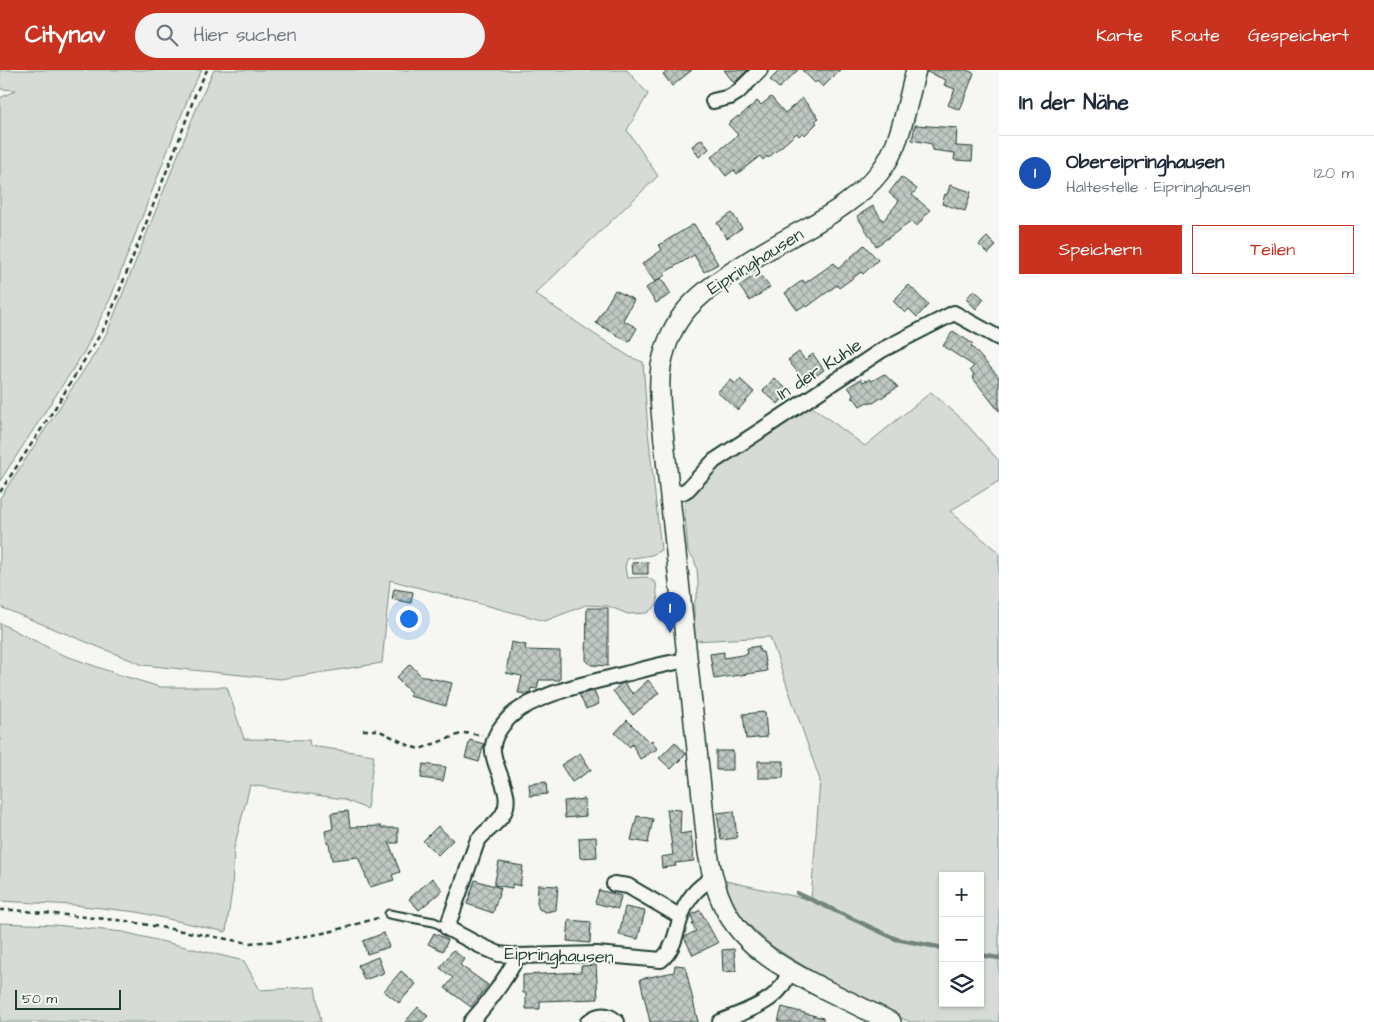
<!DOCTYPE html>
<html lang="de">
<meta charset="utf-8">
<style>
:root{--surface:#fff;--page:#f2f2f3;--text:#1f2937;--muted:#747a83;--line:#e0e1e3;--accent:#c8321e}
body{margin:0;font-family:"Architects Daughter",sans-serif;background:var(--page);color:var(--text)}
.controls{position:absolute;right:15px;bottom:15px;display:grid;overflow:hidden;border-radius:0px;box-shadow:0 1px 4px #0004}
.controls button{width:45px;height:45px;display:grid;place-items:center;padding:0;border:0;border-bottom:1px solid var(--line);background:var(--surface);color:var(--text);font:25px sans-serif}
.scale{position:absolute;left:15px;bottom:12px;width:106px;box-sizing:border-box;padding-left:5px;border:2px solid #1f3d34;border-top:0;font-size:14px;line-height:18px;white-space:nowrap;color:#1f3d34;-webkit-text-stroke:4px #f6f6f2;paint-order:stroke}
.you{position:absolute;left:408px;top:548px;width:18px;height:18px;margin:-12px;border:4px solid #fff;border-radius:50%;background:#1a73e8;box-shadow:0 0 0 8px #1a73e833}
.badge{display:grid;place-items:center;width:32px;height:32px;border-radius:50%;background:var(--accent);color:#fff;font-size:16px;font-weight:700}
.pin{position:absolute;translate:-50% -41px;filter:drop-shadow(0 1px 2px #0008)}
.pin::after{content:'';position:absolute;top:26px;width:18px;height:15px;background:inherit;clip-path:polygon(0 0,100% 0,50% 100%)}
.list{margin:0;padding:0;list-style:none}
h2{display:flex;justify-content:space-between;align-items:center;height:65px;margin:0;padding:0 20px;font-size:21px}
h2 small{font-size:16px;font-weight:400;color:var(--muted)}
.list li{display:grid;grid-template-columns:32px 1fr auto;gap:15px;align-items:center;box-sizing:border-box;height:75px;padding:0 20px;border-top:1px solid var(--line)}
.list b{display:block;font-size:19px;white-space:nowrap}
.list p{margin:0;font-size:16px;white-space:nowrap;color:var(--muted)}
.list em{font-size:16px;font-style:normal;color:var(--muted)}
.actions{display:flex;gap:10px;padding:15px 20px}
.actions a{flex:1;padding:11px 0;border:1px solid var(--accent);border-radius:0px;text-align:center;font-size:18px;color:var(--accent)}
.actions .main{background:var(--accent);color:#fff}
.icon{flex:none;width:28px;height:28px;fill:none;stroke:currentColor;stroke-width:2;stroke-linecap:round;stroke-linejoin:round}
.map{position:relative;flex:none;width:999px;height:952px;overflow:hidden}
header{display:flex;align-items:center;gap:30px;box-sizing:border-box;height:70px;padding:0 25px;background:var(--accent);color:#fff}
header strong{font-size:24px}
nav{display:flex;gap:28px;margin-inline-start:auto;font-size:18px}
.search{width:350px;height:45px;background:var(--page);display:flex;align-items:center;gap:12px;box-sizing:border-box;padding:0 18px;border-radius:28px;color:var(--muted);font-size:19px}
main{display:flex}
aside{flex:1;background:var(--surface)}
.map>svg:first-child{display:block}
.grass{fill:#d6dbd6;stroke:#7a8c85;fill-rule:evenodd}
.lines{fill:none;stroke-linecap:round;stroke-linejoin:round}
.stream{stroke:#72847d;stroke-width:4.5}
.building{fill:url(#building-cross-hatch);stroke:#1f3d34}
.service-casing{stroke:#1f3d34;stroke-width:11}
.minor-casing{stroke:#1f3d34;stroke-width:18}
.secondary-casing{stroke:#1f3d34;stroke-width:22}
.path{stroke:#1f3d34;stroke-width:2.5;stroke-dasharray:5 4;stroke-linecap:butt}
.service{stroke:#f6f6f2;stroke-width:7}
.minor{stroke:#f6f6f2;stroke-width:14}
.secondary{stroke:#f6f6f2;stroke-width:19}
.labels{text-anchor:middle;stroke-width:4;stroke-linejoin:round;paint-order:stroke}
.street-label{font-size:18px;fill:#1f3d34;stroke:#f6f6f2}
</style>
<header>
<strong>Citynav</strong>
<div class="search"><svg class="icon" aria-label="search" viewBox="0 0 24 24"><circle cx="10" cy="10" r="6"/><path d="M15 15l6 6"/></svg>Hier suchen</div>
<nav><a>Karte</a><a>Route</a><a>Gespeichert</a></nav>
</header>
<main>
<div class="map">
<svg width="999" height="952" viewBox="0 0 999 952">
<defs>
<pattern id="building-cross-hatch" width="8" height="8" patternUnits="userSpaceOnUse" patternTransform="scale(1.25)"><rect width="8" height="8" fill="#c1c8c3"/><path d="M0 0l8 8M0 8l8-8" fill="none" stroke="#9ca49f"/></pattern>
</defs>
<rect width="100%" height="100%" fill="#f6f6f2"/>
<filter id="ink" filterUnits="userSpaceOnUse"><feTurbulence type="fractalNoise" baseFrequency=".02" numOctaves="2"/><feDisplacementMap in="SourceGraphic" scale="10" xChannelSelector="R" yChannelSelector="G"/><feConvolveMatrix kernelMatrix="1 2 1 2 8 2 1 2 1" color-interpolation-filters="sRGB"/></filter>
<g filter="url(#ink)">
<!-- grass -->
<path class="grass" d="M0,0H202L192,18L111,227L84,282L0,411V28L16,20L0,19Z
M214,0H627L648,24L627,60L658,106L535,224L594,264L630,287L643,292L648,361L661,480L652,485L627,489L625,497L627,508L647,507L656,513L658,534L647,543L628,544L608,536L586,535L545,551L390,510L382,593L280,609L143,595L0,537V428L101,274L109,258L199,32Z
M931,322L962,349L999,391V411L950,441L999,483V952H911L903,949L839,918L772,876L744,850L728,825L722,810L811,830L820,710L770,567L694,571V534L698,521V511L697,499L694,489L688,482L684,434L716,396L807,333L865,376ZM943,806H980V933H943Z
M0,553L61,584L117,604L160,617H227L244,669L309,670L310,676L374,685L367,739L343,729L250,715L234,778L232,820L226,862L137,842L74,835L0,831Z
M0,853L55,855L123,862L244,891L260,920L315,917L321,952H0Z"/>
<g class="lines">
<!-- stream -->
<path class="stream" d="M797,823L896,869L943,878
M980,885L999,888"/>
</g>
<!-- building -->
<path class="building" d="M669,0H692L672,16L663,4Z
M724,0H748L734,13Z
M780,0H798L779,18L770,10Z
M802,0H840L823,17L817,11L815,13Z
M927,0H966L974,3L960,40L948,35L955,19L944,15L946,10L927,2Z
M771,27L785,43L802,28L819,48L815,51L817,53L805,65L803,62L799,66L797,63L768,88L767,86L763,90L760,86L737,104L734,100L726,106L711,87L738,65L728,54L738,46L739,47L757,31L761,35Z
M915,55L957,58L956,76L973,77L972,91L954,90L955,83L932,80V74L912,70Z
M702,69L709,79L699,87L692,76Z
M901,107L917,119L912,125L930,140L917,156L911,152L876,176L857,146L873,136L883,151L899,131L889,123Z
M950,115L971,122L965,141L942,134L945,124L947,125Z
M732,143L742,158L727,168L717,153Z
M694,154L718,194L704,202L694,185L664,203L665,205L655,212L642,194L662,180L659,175Z
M987,167L996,176L988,184L979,175Z
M864,175L878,190L863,204L861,202L839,218L837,215L807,237L805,235L797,240L785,223L803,210L805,213L834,193L838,199Z
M758,203L770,217L750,231L739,216Z
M661,208L671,224L656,233L646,218Z
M909,215L928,235L917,247L909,239L905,243L893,231Z
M615,220L634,230L623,250L637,258L629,272L596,253Z
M974,220L984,229L976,239L966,229Z
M953,261L973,274L971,276L999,307V341L972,307L974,305L970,300L974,296L943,276Z
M799,282L805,290L813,284L824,300L806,313L788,290Z
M884,304L898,317L873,333L867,332L860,336L855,329L852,328L853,324L848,317L861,309L863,312L870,309L872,311Z
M774,308L789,321L778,334L763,321Z
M740,309L754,322L738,340L717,322L731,310L736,314Z
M648,492V504H633L632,493Z
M394,519L413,522L411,533L392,529Z
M587,538H608V596L591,595L586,590Z
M511,572L526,575L525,580L560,581V610H539L537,619L531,618L530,624L518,623L522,606L506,603Z
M759,576L760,582H763L767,601L714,609L710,584L724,582V588L748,584L747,578Z
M410,594L421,606L452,613L446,636L409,626L411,623L396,608Z
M648,610L659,623L633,645L613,621L621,614L624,613L633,624Z
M594,621L599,634L586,639L579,624Z
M765,642L767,667L746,669L743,644Z
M627,650L649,672L652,670L657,679L640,689L632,674L630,677L615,663Z
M470,670L484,674L479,692L465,688Z
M675,672L686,684L671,699L659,688Z
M716,681H733V700H716Z
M580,683L591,700L572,712L561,695Z
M758,691H784L783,708H758Z
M423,694L446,697L443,711L421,708Z
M546,712L547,724L530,726L529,714Z
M585,729L586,746L565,748L564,731Z
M667,739L681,740L680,764L691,762L694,791L675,793L676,796L662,798L661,787L673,785Z
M348,741L350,757L381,756V758H398V773H389L400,802L392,805L394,810L370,817L358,787L332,790L329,773H327L325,761L333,759L331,743Z
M734,741L737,768L721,770L717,743Z
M637,746L653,749L648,773L631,770Z
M438,756L453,770L438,785L423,771Z
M596,767L597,787L580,788L579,768Z
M499,792L523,796L520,816L512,814V818L494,815Z
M432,808L443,820L419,840L409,829Z
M475,810L501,818L493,843L467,834Z
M538,815L558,816L556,840L546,842L539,839L537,833Z
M599,820L621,826L618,839L595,833Z
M625,837L645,841L638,869L619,865Z
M700,840L718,873L693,885L684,867L696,861L692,854L694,853L691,845Z
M569,850L591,852L590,873L567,871Z
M384,863L389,877L367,884L363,871Z
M434,863L448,870L443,881L428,874Z
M734,879L736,901L723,902L722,880Z
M453,880L464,889L460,895L488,915L471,937L445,918L453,908L440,898Z
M378,887L384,903L364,910L358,895Z
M596,895L598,929L540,931V939H526V923H523V905L581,902V896Z
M675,895L685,896L698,952H650L640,909L674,902Z
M401,901L416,914L399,933L384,921Z
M418,937L428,946L422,952H405Z
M782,937L823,948V952H778Z"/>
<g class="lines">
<defs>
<path id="service" d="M389,844L434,852L447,858"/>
<path id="minor" d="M713,31L730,27L738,22L760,0
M670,423L683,422L688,419L714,391L772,353L882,280L954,243L999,268
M688,590C666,593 645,599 625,604C592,612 549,621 520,639C509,646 495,661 493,675C490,696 516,723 503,744C497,755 484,761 477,772L447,858L479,875L499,884L518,886L597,884L661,890C675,878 675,864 681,847C686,830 697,817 713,808
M614,814L628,816L681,847
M471,952C490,931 505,910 518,886
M588,952C598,944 607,943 617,952
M720,952C736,945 766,935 777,922C783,917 786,908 790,902"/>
<path id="secondary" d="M891,952C871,942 850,932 830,922C788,901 744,879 723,835C715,818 711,801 708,783L663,361C661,340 658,318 661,296C665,275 673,255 688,238C697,228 708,219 719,211C747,191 777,174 807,158C833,143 860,127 879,103C901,77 907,32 916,0"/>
</defs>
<!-- service casing -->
<use href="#service" class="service-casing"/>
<!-- minor casing -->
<use href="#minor" class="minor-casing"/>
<!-- secondary casing -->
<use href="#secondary" class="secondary-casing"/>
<!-- path -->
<path class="path" d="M0,422L55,338L106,255L180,67L195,25L207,0
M363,660H378L412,677L420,679L463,663L482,665
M0,840H13L126,851L249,873L278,871L329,862L381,847"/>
<!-- service -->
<use href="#service" class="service"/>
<!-- minor -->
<use href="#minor" class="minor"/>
<!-- secondary -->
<use href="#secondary" class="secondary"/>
</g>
</g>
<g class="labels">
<!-- street labels -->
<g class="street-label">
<text transform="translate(755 191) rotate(-32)" y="6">Eipringhausen</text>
<text transform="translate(819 299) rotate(-33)" y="6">In der Kuhle</text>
<text transform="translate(559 885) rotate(2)" y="6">Eipringhausen</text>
</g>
</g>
</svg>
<div class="controls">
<button>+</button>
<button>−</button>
<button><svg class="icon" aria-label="layers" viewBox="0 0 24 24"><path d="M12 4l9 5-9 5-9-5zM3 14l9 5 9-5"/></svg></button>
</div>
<div class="scale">50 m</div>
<div class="you"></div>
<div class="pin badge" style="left:670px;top:563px;background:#1a4fb4">1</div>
</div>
<aside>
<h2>In der Nähe<small></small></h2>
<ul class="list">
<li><span class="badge" style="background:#1a4fb4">1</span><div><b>Obereipringhausen</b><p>Haltestelle · Eipringhausen</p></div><em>120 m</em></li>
</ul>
<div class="actions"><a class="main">Speichern</a><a>Teilen</a></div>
</aside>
</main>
